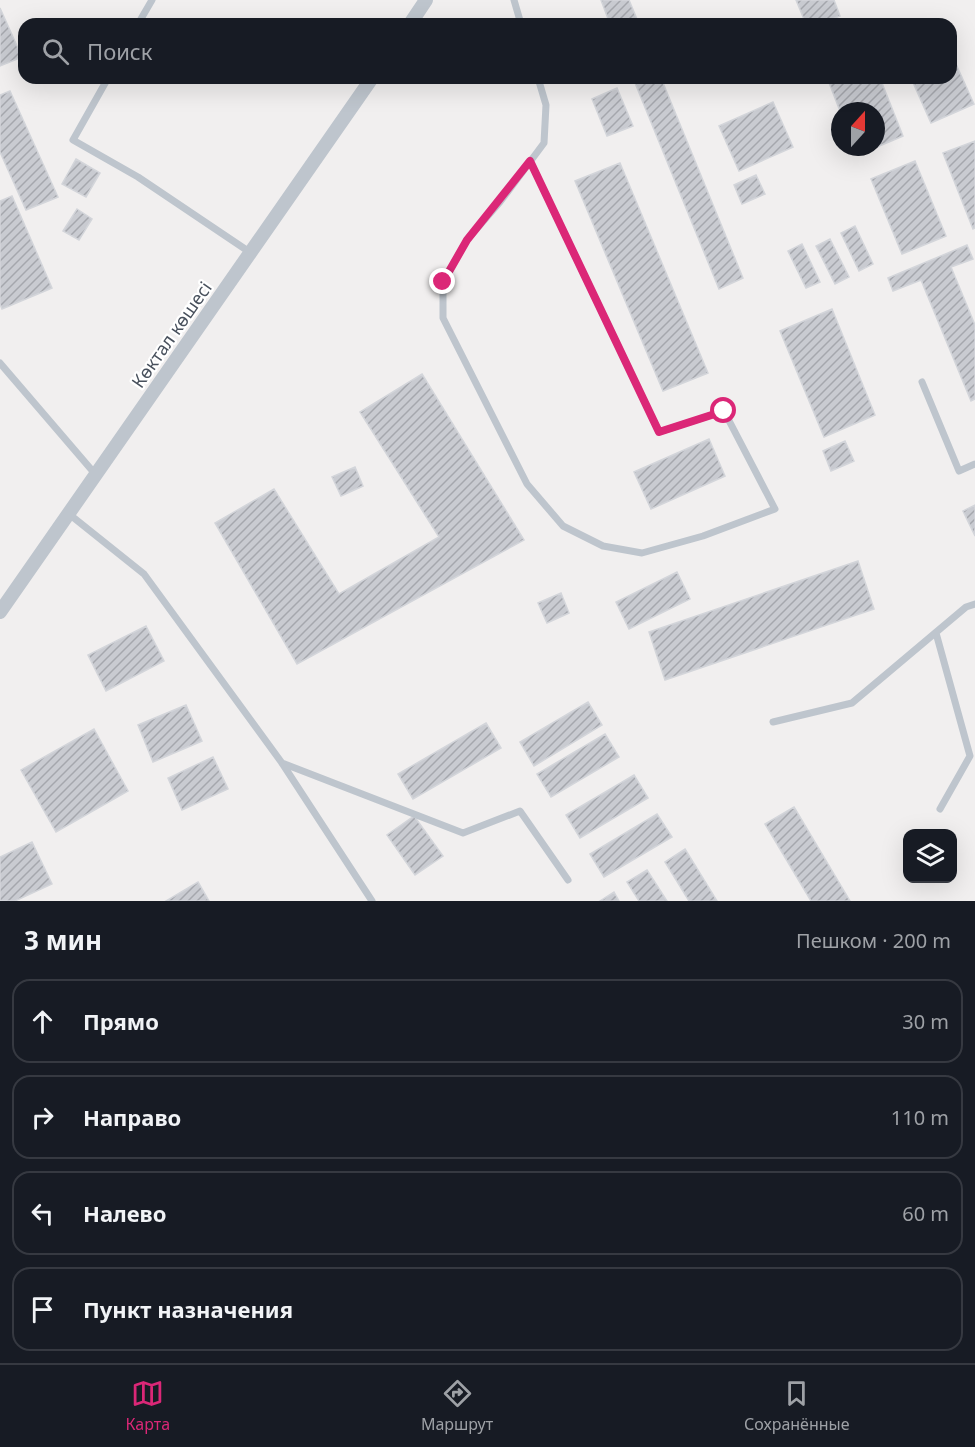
<!DOCTYPE html>
<html lang="ru">
<meta charset="utf-8">
<style>
:root{--surface:#171b24;--page:#20242c;--text:#f1f3f6;--muted:#9ea1a6;--line:#363941;--accent:#db2777}
body{margin:0;font-family:"Noto Sans",sans-serif;background:var(--page);color:var(--text)}
.controls{position:absolute;right:18px;bottom:18px;display:grid;overflow:hidden;border-radius:12px;box-shadow:0 6px 24px #0002}
.controls button{width:54px;height:54px;display:grid;place-items:center;padding:0;border:0;border-bottom:2px solid var(--line);background:var(--surface);color:var(--text);font:30px sans-serif}
.compass{position:absolute;left:831px;top:102px;width:54px;height:54px;border-radius:50%;background:var(--surface);box-shadow:0 6px 24px #0002;rotate:21deg}
.stop{position:absolute;width:18px;height:18px;margin:-14px;border:4px solid #db2777;border-radius:50%;background:#fff}
.stop.end{background:#db2777;border-color:#fff;box-shadow:0 2px 6px #0008}
.list{margin:0;padding:0;list-style:none}
h2{display:flex;justify-content:space-between;align-items:center;height:78px;margin:0;padding:0 24px;font-size:26px}
h2 small{font-size:20px;font-weight:400;color:var(--muted)}
.list li{display:grid;grid-template-columns:39px 1fr auto;gap:18px;align-items:center;box-sizing:border-box;height:84px;margin:0 12px 12px;padding:0 12px;border:2px solid var(--line);border-radius:18px}
.list b{display:block;font-size:22px;white-space:nowrap}
.list em{font-size:20px;font-style:normal;color:var(--muted)}
.icon{flex:none;width:33px;height:33px;fill:none;stroke:currentColor;stroke-width:2;stroke-linecap:round;stroke-linejoin:round}
.map{position:relative;flex:none;width:975px;height:901px;overflow:hidden}
.search{position:absolute;background:var(--surface);box-shadow:0 6px 24px #0002;left:18px;right:18px;top:18px;height:66px;display:flex;align-items:center;gap:15px;box-sizing:border-box;padding:0 21px;border-radius:18px;color:var(--muted);font-size:22px}
.sheet{height:462px;background:var(--surface)}
nav{display:flex;justify-content:space-around;align-items:center;box-sizing:border-box;height:84px;border-top:2px solid var(--line);background:var(--surface);font-size:16px;color:var(--muted)}
nav a{display:grid;justify-items:center;gap:3px}
nav .on{color:var(--accent)}
.map>svg:first-child{display:block}
.building{fill:url(#building-hatch);stroke:#d3d5da;stroke-width:1.5}
.lines{fill:none;stroke-linecap:round;stroke-linejoin:round}
.lane{stroke:#bec5cd;stroke-width:7}
.street{stroke:#bec5cd;stroke-width:14}
.route{stroke:#db2777;stroke-width:8}
.labels{text-anchor:middle;stroke-width:4.5;stroke-linejoin:round;paint-order:stroke}
.street-label{font-size:18px;fill:#48505c;stroke:#fff}
</style>
<div class="map">
<svg width="975" height="901" viewBox="0 0 975 901">
<defs>
<pattern id="building-hatch" width="6" height="6" patternUnits="userSpaceOnUse" patternTransform="scale(1.5)"><rect width="6" height="6" fill="#c9cbd1"/><path d="M-1 1l2-2M0 6l6-6M5 7l2-2" fill="none" stroke="#a5a7ad"/></pattern>
</defs>
<rect width="100%" height="100%" fill="#f1efef"/>
<!-- building -->
<path class="building" d="M601,0H629L639,24H610Z
M796,0H834L840,16L819,24H806Z
M0,8L22,57L0,66Z
M951,53L974,104L931,123L911,78H951Z
M633,78H661L743,278L719,289Z
M832,78H880L903,136L858,155L855,147H876V111H840L828,80Z
M617,88L633,126L607,136L592,99Z
M10,91L58,197L26,210L0,152V95Z
M773,102L793,147L739,171L719,126Z
M975,141V228L973,229L943,153Z
M76,159L100,173L86,197L62,184Z
M915,161L946,236L902,254L871,179Z
M620,163L708,373L663,391L575,181Z
M756,175L765,194L742,204L734,185Z
M12,196L52,288L2,309L0,304V201Z
M77,209L92,219L79,240L63,231Z
M855,226L873,264L859,271L841,233Z
M830,239L849,277L835,284L816,246Z
M802,244L820,282L806,288L788,251Z
M967,245L973,259L951,267L975,325V399L971,401L921,280L893,291L888,278Z
M832,309L875,415L824,437L780,331Z
M422,374L524,540L297,664L215,523L274,489L339,594L439,537L360,412Z
M709,439L725,476L651,509L634,472Z
M845,441L854,461L831,471L823,451Z
M355,467L363,486L341,496L332,477Z
M975,505V536L963,511Z
M858,561L874,609L665,680L649,632Z
M677,572L690,599L629,629L616,602Z
M561,593L569,613L547,623L538,603Z
M146,626L164,661L106,691L88,655Z
M588,702L602,725L534,766L520,742Z
M186,705L202,741L153,762L138,725Z
M486,723L501,748L413,799L398,774Z
M94,729L128,791L56,832L21,770Z
M605,734L619,757L551,797L537,774Z
M213,757L228,789L182,810L168,778Z
M634,775L648,798L580,838L566,815Z
M794,807L850,901H811L765,824Z
M657,814L672,837L604,877L590,854Z
M414,816L443,856L415,875L387,835Z
M32,842L52,884L15,901H0V857Z
M685,849L717,901H689L665,862Z
M647,870L667,901H639L627,882Z
M198,882L209,901H166Z
M614,892L619,901H600Z"/>
<g class="lines">
<!-- lane -->
<path class="lane" d="M514,0L521,24
M138,24L152,0
M108,78L73,140L138,177L251,253
M530,161L659,432L724,411L775,509L703,536L642,553L603,546L563,526L527,484L443,318V282L467,240L500,202L544,143L546,105L538,78
M0,363L96,475
M922,382L959,471L975,464
M69,514L144,574L282,763L372,901
M936,633L970,756L940,809
M773,722L852,703L966,607L975,604
M282,763L463,833L520,811L568,880"/>
<!-- street -->
<path class="street" d="M410,24L426,0
M0,612L372,78"/>
</g>
<g class="lines">
<!-- route -->
<path class="route" d="M443,282L467,240L530,161L659,432L724,411"/>
</g>
<g class="labels">
<!-- street labels -->
<g class="street-label">
<text transform="translate(172 335) rotate(-55)" y="6">Көктал көшесі</text>
</g>
</g>
</svg>
<div class="controls">
<button><svg class="icon" aria-label="layers" viewBox="0 0 24 24"><path d="M12 4l9 5-9 5-9-5zM3 14l9 5 9-5"/></svg></button>
</div>
<svg class="compass" viewBox="-18 -18 36 36"><path d="M0-13l5 13h-10z" fill="#e53935"/><path d="M0 13l5-13h-10z" fill="#9ea1a6"/></svg>
<div class="stop" style="left:724px;top:411px"></div>
<div class="stop end" style="left:443px;top:282px"></div>
<div class="search"><svg class="icon" aria-label="search" viewBox="0 0 24 24"><circle cx="10" cy="10" r="6"/><path d="M15 15l6 6"/></svg>Поиск</div>
</div>
<section class="sheet">
<h2>3 мин<small>Пешком · 200 m</small></h2>
<ul class="list">
<li><svg class="icon" aria-label="ahead" viewBox="0 0 24 24"><path d="M12 20V5M6 11l6-6 6 6"/></svg><div><b>Прямо</b></div><em>30 m</em></li>
<li><svg class="icon" aria-label="right" viewBox="0 0 24 24"><path d="M7 20v-9h11M14 6l5 5-5 5"/></svg><div><b>Направо</b></div><em>110 m</em></li>
<li><svg class="icon" aria-label="left" viewBox="0 0 24 24"><path d="M17 20v-9H6M10 6l-5 5 5 5"/></svg><div><b>Налево</b></div><em>60 m</em></li>
<li><svg class="icon" aria-label="arrive" viewBox="0 0 24 24"><path d="M6 21V4h12l-3 4 3 4H6"/></svg><div><b>Пункт назначения</b></div></li>
</ul>
</section>
<nav>
<a class="on"><svg class="icon" aria-label="map" viewBox="0 0 24 24"><path d="M3 6l6-2 6 2 6-2v14l-6 2-6-2-6 2zM9 4v14M15 6v14"/></svg>Карта</a>
<a><svg class="icon" aria-label="directions" viewBox="0 0 24 24"><path d="M12 3l9 9-9 9-9-9zM9 14v-3h6M13 9l2 2-2 2"/></svg>Маршрут</a>
<a><svg class="icon" aria-label="saved" viewBox="0 0 24 24"><path d="M7 4h10v16l-5-4-5 4z"/></svg>Сохранённые</a>
</nav>
